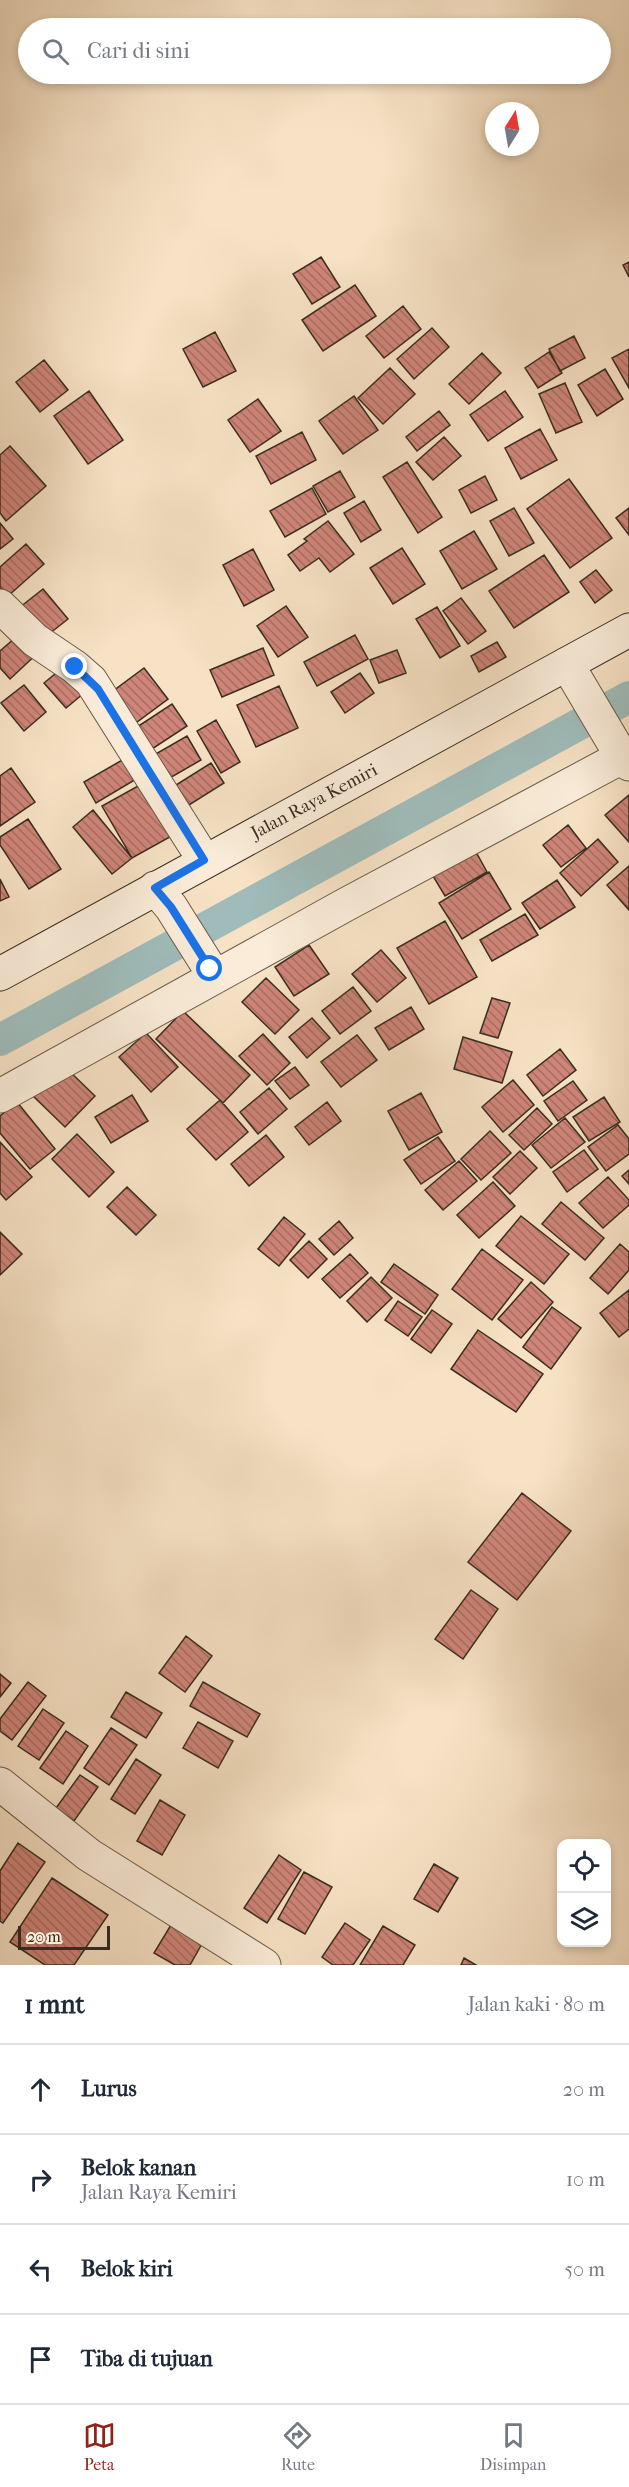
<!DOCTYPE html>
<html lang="id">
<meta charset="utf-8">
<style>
:root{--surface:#fff;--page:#f2f2f3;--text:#1f2937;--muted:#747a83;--line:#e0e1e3;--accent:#8f2418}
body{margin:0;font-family:"IM FELL French Canon",serif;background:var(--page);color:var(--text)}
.controls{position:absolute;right:18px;bottom:18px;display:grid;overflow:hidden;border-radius:12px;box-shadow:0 3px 9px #0003}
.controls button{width:54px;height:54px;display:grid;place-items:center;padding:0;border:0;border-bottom:2px solid var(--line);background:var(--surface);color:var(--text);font:30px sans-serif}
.compass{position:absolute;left:485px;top:102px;width:54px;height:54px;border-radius:50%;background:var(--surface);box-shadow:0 3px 9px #0003;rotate:11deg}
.scale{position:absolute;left:18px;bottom:15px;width:92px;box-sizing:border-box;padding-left:6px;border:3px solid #392d20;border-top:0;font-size:16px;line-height:21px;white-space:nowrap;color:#392d20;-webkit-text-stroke:4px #faecd9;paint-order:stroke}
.stop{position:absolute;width:18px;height:18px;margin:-14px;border:4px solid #1a73e8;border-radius:50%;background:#fff}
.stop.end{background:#1a73e8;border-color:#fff;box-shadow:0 2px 6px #0008}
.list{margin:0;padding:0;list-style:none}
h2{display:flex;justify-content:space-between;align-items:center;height:78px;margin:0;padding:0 24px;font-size:26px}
h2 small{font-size:20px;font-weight:400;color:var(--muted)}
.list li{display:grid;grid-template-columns:39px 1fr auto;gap:18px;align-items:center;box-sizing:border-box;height:90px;padding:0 24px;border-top:2px solid var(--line)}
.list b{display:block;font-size:22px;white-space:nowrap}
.list p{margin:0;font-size:20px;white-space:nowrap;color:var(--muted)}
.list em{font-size:20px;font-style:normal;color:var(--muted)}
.icon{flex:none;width:33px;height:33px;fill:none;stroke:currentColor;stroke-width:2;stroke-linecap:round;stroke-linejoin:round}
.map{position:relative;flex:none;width:629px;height:1965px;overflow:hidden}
.search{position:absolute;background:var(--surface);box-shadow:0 3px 9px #0003;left:18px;right:18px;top:18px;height:66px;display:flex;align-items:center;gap:15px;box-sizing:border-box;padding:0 21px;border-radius:33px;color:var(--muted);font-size:22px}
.sheet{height:438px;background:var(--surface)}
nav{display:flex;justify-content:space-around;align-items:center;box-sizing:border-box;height:84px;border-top:2px solid var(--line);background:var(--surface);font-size:16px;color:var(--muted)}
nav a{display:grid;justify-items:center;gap:3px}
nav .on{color:var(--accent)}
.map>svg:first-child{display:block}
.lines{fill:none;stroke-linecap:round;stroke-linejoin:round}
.canal{stroke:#9fbcbb;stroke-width:32}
.building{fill:url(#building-back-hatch);stroke:#392d20;stroke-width:1.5}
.minor-casing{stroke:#685a49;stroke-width:35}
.secondary-casing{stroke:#392d20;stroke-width:35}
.minor{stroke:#faecd9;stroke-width:33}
.secondary{stroke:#faecd9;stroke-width:33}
.route{stroke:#1a73e8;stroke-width:8}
.labels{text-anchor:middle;stroke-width:6;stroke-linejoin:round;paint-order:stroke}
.street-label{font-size:18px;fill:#392d20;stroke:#faecd9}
</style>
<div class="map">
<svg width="629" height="1965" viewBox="0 0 629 1965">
<defs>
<pattern id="building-back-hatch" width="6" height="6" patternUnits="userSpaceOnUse" patternTransform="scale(1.5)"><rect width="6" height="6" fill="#cf8579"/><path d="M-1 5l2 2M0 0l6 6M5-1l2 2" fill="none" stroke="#a96d63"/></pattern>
</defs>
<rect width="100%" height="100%" fill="#f7e2c5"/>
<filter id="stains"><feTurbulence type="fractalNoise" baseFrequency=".00333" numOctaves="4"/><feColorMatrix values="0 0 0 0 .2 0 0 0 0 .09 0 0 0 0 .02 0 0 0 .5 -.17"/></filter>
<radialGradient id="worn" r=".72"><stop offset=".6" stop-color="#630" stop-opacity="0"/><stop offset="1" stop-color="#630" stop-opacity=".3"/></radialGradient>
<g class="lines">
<!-- canal -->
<path class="canal" d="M0,1040L629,697"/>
</g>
<!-- building -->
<path class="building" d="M321,257L340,287L312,304L293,274Z
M629,262V277L623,265Z
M355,285L376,316L323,351L302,320Z
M403,306L421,329L384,358L366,336Z
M432,328L449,347L414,379L397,359Z
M215,332L236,371L203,387L183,349Z
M574,336L585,358L560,371L549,349Z
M629,349V388L612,358Z
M549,352L562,373L538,388L525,368Z
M482,353L501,373L469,404L449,384Z
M44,360L68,390L40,412L16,382Z
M390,368L415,394L383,424L358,398Z
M605,369L623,399L597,416L578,385Z
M565,383L582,422L556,433L539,394Z
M89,391L123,440L88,464L54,416Z
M505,391L523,417L488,441L470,415Z
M354,396L378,430L343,454L319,421Z
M258,399L281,431L250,452L228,420Z
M439,411L450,425L417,451L406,437Z
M540,429L557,460L521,479L505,448Z
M302,432L316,460L271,484L256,456Z
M444,437L461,456L433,480L416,462Z
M10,446L46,486L6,521L0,513V455Z
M407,462L442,517L418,533L383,477Z
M340,471L355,497L328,512L313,486Z
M485,476L497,500L471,513L459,490Z
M569,479L612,538L570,568L527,509Z
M312,488L326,514L285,537L270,511Z
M364,501L381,530L361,542L344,513Z
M514,508L534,543L509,556L490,521Z
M629,508V535L616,518Z
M328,521L354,554L330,572L319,558L300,571L288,555L307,541L304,539Z
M0,523L13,539L0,549Z
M474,531L497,569L462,589L440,551Z
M26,544L44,564L8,596L0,587V567Z
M402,548L425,584L393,604L370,568Z
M253,549L274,590L244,606L223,565Z
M544,555L569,592L514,628L489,591Z
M596,570L612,590L595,603L580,582Z
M43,589L68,619L40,641L15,611Z
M461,598L486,631L468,644L443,611Z
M286,606L308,637L278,657L257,626Z
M437,607L460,646L440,658L416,619Z
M23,631L41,650L10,679L0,668V651Z
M355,635L368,659L317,686L304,662Z
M497,642L506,657L479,672L471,656Z
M263,648L274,675L222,697L210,670Z
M397,650L406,673L379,683L370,660Z
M67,664L89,689L66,708L44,683Z
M144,668L168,699L129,728L105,697Z
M360,673L374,693L345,713L331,692Z
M24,685L46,712L24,731L1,703Z
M279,686L298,728L256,747L237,705Z
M172,704L187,726L149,751L134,729Z
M216,720L240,762L221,773L197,731Z
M187,736L201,760L168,779L154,755Z
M131,755L143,775L96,803L84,782Z
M211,763L224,783L189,805L176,785Z
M11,768L35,802L0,826V776Z
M147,781L177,833L132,858L102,806Z
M629,795V842L605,815Z
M93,810L132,858L112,874L73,827Z
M28,819L61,869L29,889L0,845V837Z
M568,825L586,848L561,867L543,845Z
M598,839L618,862L581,896L560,873Z
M470,841L487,872L445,896L427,866Z
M629,866V910L607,885Z
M489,872L511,909L462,939L439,903Z
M0,879L9,897L0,901Z
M557,880L575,907L540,929L522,903Z
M525,914L538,935L492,961L480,940Z
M445,921L477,977L429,1004L397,948Z
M309,945L329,974L294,996L275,967Z
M381,950L406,978L377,1002L352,974Z
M266,978L299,1010L275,1034L242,1002Z
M353,987L371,1011L340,1034L322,1011Z
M492,998L510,1003L498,1038L480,1033Z
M411,1007L424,1029L389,1050L375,1028Z
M183,1011L250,1075L223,1103L156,1039Z
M312,1018L330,1038L307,1058L289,1037Z
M146,1033L178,1067L151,1092L119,1057Z
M263,1034L290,1063L267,1085L239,1056Z
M357,1035L377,1060L341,1087L321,1062Z
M463,1037L512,1052L502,1083L454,1069Z
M560,1049L576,1070L543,1096L527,1075Z
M63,1065L95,1096L65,1127L33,1096Z
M295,1067L309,1085L290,1099L275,1081Z
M513,1080L534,1105L503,1132L482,1107Z
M573,1081L587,1100L558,1121L544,1101Z
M269,1088L287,1109L258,1134L240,1112Z
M421,1093L442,1132L409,1150L388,1111Z
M132,1095L148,1121L111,1143L95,1117Z
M604,1097L620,1122L589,1141L573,1117Z
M220,1100L248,1132L216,1160L187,1129Z
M17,1102L55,1149L30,1169L0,1133V1116Z
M327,1102L341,1121L309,1145L295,1127Z
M537,1108L552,1124L524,1150L509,1135Z
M565,1118L585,1142L551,1168L532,1145Z
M618,1125L629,1139V1154L606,1171L588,1147Z
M490,1131L511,1153L481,1180L461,1159Z
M77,1134L114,1172L89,1197L52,1159Z
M266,1135L284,1157L249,1186L231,1164Z
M438,1137L455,1161L421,1184L404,1160Z
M0,1142L32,1177L6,1200L0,1193Z
M584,1150L598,1169L567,1192L553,1172Z
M520,1151L537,1168L510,1194L493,1177Z
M459,1161L477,1181L443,1210L425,1190Z
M629,1170V1184L622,1176Z
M608,1177L629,1200V1205L603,1228L579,1203Z
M493,1182L515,1206L479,1238L457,1215Z
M127,1187L156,1215L136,1235L107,1207Z
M561,1202L604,1238L585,1260L542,1224Z
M521,1216L569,1254L544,1284L496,1246Z
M284,1217L305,1234L279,1266L258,1249Z
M339,1221L353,1238L334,1255L319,1239Z
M0,1232L22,1254L0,1275Z
M309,1241L327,1259L308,1278L290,1260Z
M620,1244L629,1252V1270L608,1294L590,1278Z
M482,1249L523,1280L492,1320L452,1289Z
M350,1254L368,1273L340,1298L322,1279Z
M394,1264L438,1295L425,1314L381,1282Z
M371,1277L392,1298L367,1322L347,1301Z
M531,1282L553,1302L521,1338L498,1319Z
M629,1290V1329L619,1337L600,1313Z
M398,1301L422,1317L408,1336L385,1320Z
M552,1307L581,1328L551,1369L523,1347Z
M432,1310L452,1324L431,1353L411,1339Z
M478,1330L543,1374L516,1412L451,1369Z
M522,1493L571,1531L517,1600L468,1562Z
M471,1590L498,1609L463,1659L435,1639Z
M186,1636L212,1656L185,1692L159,1673Z
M0,1674L11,1683L0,1697Z
M28,1682L46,1696L12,1740L0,1731V1719Z
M203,1682L260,1714L247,1737L190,1706Z
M126,1692L162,1713L146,1738L111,1717Z
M43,1709L64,1723L39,1760L18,1746Z
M198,1722L233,1741L218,1768L183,1748Z
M111,1728L137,1745L109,1785L84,1768Z
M66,1731L88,1746L63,1784L40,1768Z
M136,1759L161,1775L135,1814L111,1799Z
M80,1775L98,1787L74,1821L56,1808Z
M160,1800L185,1815L162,1855L137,1841Z
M18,1843L45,1862L3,1923L0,1921V1871Z
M279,1855L301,1870L267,1923L244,1908Z
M434,1864L458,1878L438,1912L414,1899Z
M304,1872L332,1887L305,1934L278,1919Z
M52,1878L108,1915L74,1965H45L10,1942Z
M177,1915L208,1933L190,1965H175L154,1953Z
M345,1923L370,1940L353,1965H333L322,1957Z
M383,1926L415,1945L403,1965H360Z
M464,1958L476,1965H461Z"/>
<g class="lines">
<defs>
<path id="minor" d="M0,606L35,640L75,667L91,681L204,860
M567,664L622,757L629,753
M155,888L171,907L215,977
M0,1096L345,905L622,757L629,764
M0,1784L89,1855L264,1965"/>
<path id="secondary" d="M0,974L629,630"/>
</defs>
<!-- minor casing -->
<use href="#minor" class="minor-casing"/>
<!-- secondary casing -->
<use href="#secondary" class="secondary-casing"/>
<!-- minor -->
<use href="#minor" class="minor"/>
<!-- secondary -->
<use href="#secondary" class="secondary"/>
</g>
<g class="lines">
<!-- route -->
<path class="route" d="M75,667L98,689L204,860L155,888L171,907L210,969"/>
</g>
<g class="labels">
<!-- street labels -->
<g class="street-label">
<text transform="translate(314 801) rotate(-28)" y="6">Jalan Raya Kemiri</text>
</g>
</g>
<rect width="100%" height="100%" filter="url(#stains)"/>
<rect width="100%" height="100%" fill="url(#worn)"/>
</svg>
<div class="controls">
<button><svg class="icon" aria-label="locate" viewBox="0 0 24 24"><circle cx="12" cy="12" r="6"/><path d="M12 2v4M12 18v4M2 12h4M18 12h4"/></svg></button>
<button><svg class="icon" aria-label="layers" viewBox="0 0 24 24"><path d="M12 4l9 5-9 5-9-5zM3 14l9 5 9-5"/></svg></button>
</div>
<svg class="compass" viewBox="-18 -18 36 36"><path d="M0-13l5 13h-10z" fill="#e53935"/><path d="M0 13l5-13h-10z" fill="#747a83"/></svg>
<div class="scale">20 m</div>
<div class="stop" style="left:210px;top:969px"></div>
<div class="stop end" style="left:75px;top:667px"></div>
<div class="search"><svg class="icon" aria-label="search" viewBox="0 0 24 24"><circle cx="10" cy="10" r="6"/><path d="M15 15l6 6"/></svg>Cari di sini</div>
</div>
<section class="sheet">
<h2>1 mnt<small>Jalan kaki · 80 m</small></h2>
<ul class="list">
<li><svg class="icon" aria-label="ahead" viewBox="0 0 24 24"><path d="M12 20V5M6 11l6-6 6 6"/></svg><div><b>Lurus</b></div><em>20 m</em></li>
<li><svg class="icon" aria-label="right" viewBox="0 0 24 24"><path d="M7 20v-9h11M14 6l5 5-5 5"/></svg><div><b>Belok kanan</b><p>Jalan Raya Kemiri</p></div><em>10 m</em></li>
<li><svg class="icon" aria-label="left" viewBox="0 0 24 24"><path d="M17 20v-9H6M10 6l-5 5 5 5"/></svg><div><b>Belok kiri</b></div><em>50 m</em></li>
<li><svg class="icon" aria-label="arrive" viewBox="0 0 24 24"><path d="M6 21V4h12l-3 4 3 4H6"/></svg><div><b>Tiba di tujuan</b></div></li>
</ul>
</section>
<nav>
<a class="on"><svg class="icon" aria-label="map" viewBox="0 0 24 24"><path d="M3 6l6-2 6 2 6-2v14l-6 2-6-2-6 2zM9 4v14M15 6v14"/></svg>Peta</a>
<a><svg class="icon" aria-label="directions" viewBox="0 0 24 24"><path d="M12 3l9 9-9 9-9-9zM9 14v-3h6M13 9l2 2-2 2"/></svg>Rute</a>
<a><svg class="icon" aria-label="saved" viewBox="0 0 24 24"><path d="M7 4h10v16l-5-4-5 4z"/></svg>Disimpan</a>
</nav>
